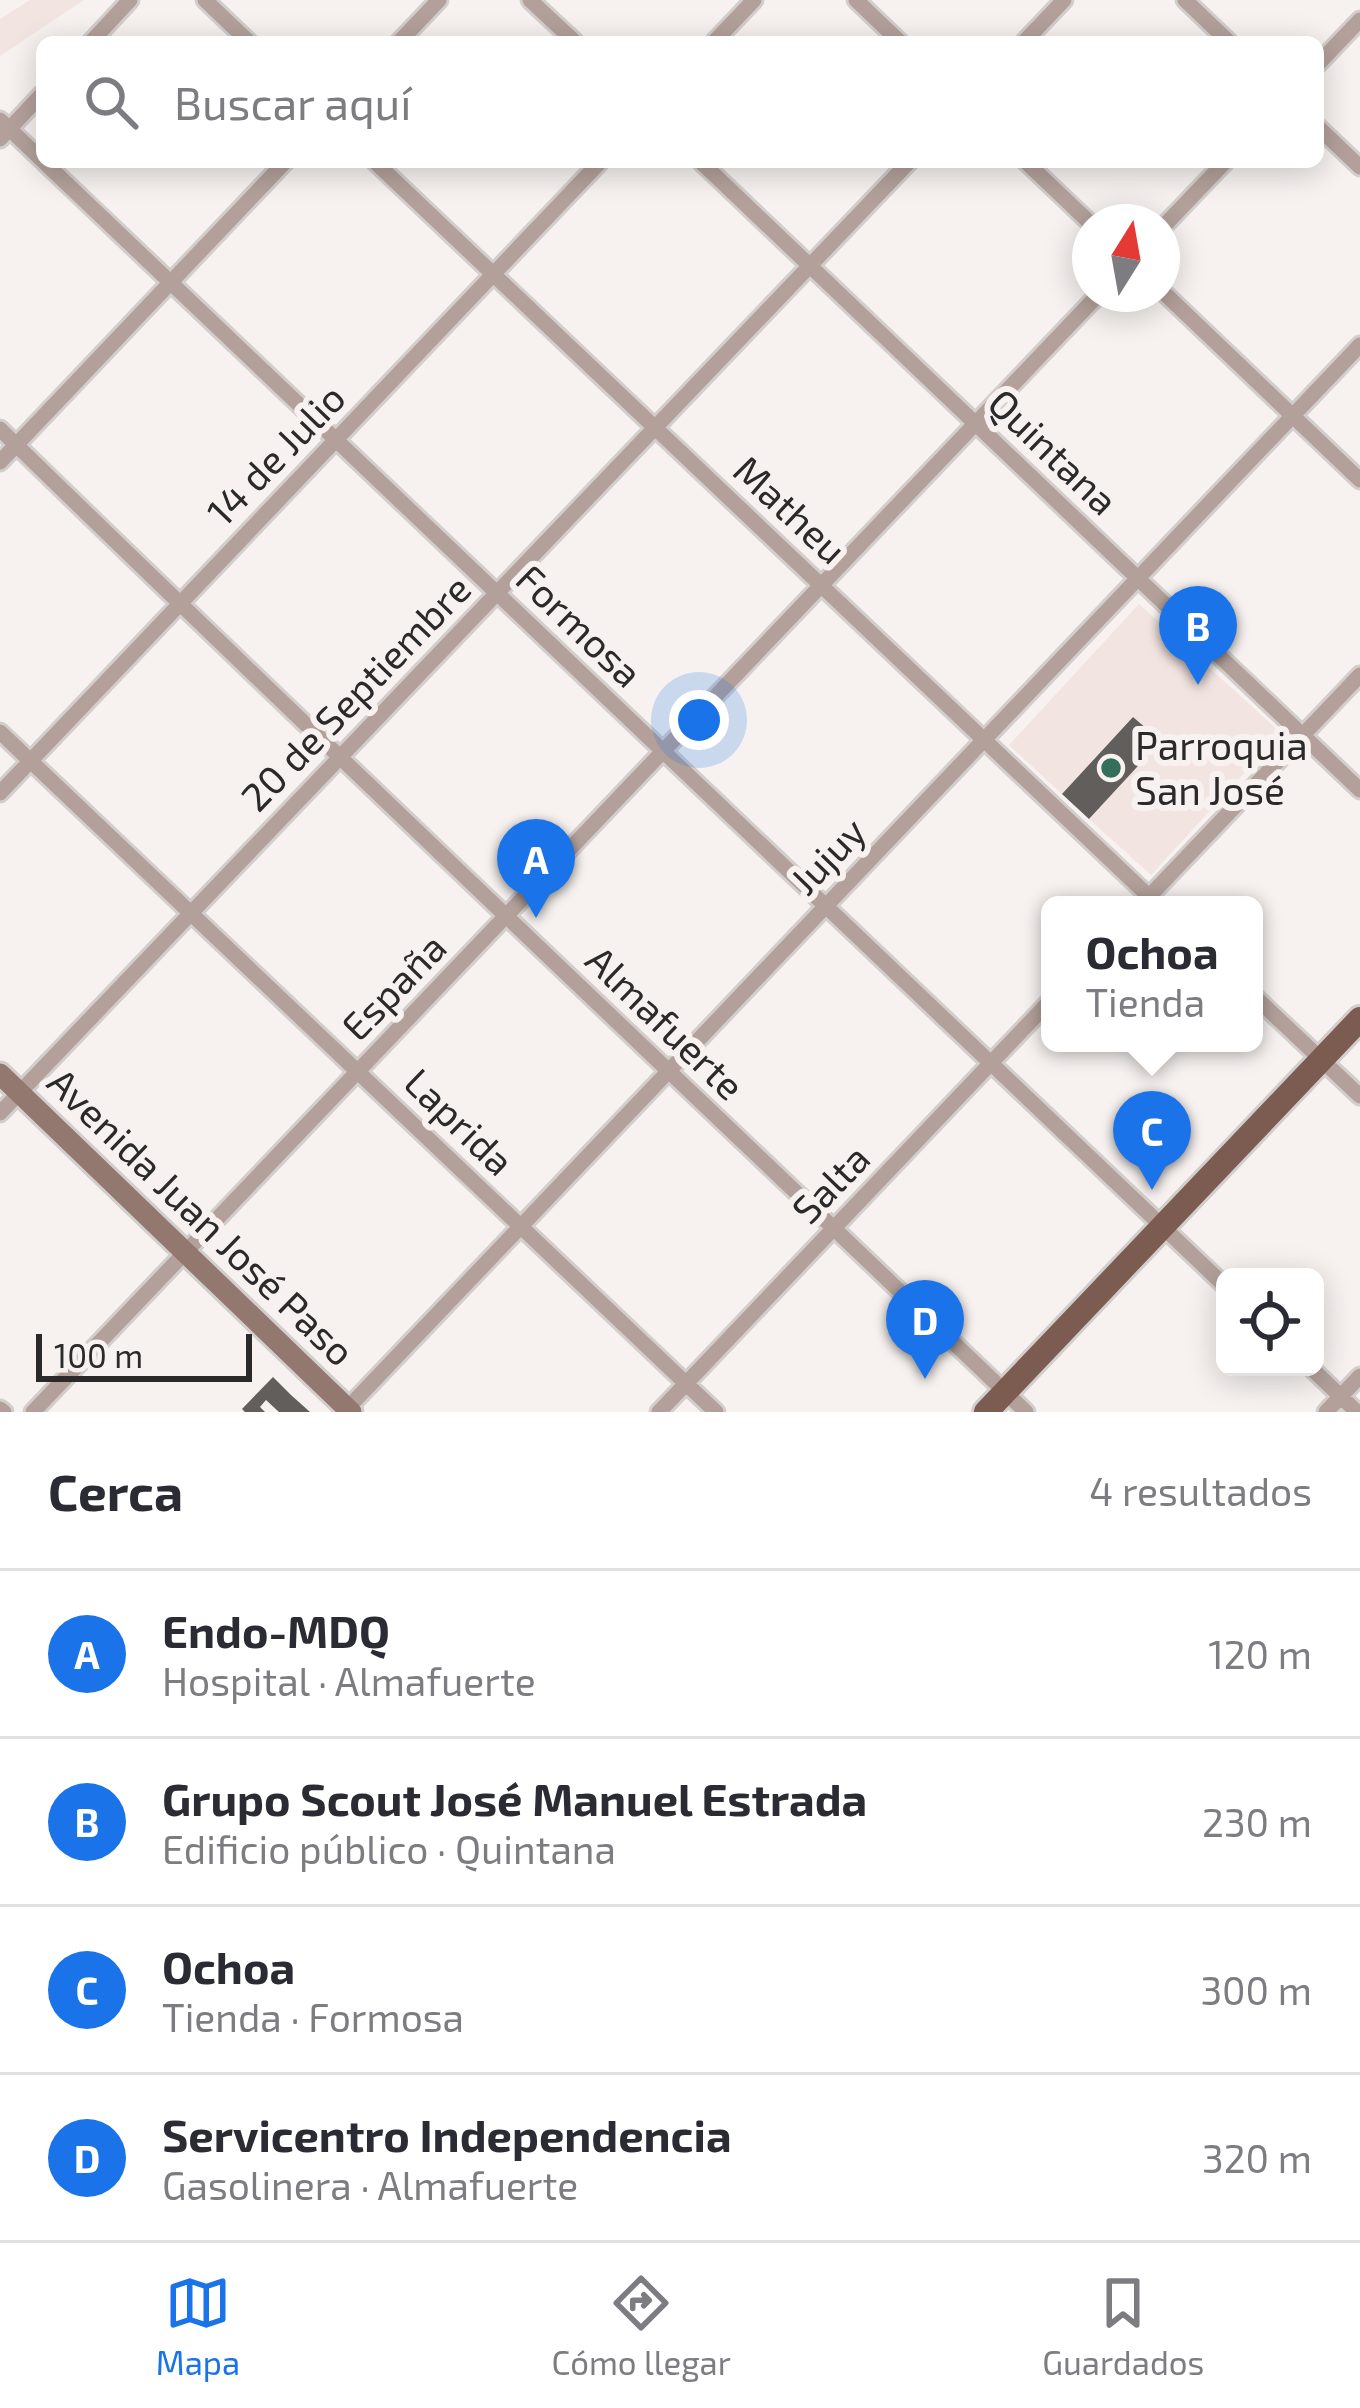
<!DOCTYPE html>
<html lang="es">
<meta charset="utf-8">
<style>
:root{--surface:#fff;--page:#f7f7f7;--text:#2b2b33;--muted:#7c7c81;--line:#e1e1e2;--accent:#1a73e8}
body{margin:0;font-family:"Exo 2",sans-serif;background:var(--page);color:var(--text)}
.controls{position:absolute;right:36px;bottom:36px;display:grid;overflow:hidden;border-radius:18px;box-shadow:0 6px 30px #0003}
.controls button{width:108px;height:108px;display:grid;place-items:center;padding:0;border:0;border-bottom:3px solid var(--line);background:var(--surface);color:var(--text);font:60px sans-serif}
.compass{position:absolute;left:1072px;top:204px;width:108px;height:108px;border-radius:50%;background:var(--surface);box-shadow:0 6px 30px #0003;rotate:11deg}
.scale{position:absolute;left:36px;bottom:30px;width:216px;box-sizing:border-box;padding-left:12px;border:6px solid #2b2929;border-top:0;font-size:33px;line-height:42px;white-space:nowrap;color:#2b2929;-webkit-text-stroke:9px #f7f2f0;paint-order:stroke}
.you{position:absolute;left:699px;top:720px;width:42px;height:42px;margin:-30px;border:9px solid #fff;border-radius:50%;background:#1a73e8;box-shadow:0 0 0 18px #1a73e833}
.badge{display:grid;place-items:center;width:78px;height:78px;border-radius:50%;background:var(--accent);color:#fff;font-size:39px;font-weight:700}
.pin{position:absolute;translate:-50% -99px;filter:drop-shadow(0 3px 6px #0008)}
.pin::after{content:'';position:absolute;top:63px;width:42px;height:36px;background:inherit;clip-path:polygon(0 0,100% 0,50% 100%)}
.popup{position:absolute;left:1041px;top:896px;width:222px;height:156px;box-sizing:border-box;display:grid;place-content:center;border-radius:18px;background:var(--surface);filter:drop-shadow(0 3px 9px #0005);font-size:39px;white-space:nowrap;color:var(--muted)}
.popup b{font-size:45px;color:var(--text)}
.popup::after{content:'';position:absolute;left:50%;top:100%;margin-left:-24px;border:24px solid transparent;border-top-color:var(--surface)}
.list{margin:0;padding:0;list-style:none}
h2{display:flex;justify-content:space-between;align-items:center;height:156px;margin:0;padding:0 48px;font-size:51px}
h2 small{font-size:39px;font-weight:400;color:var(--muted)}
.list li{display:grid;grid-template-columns:78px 1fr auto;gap:36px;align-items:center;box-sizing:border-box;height:168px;padding:0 48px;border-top:3px solid var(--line)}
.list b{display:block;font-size:45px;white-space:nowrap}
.list p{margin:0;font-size:39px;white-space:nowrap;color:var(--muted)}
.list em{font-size:39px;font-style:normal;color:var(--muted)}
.icon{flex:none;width:66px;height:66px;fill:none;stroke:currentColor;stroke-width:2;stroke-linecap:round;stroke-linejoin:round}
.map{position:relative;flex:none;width:1360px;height:1412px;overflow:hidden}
.search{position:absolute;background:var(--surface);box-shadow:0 6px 30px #0003;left:36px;right:36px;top:36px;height:132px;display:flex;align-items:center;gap:30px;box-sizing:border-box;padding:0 42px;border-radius:18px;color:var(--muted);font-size:45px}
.sheet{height:828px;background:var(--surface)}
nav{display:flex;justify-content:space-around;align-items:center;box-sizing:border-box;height:168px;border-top:3px solid var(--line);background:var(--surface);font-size:33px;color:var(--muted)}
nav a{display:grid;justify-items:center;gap:6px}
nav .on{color:var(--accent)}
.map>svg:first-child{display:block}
.built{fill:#f2e4e0}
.building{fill:#625e5c}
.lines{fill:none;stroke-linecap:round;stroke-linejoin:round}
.street-casing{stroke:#d2cecc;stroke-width:21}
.secondary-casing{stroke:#d2cecc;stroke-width:27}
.primary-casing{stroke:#d2cecc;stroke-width:30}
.street{stroke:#b3a09a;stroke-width:15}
.secondary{stroke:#93786f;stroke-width:21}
.primary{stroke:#7c5c51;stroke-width:24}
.poi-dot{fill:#336f5a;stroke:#f7f2f0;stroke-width:4.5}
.labels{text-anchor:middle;stroke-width:12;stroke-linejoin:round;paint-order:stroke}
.street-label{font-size:39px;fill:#2b2929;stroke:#f7f2f0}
.poi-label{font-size:39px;fill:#2b2929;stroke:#f7f2f0;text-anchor:start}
</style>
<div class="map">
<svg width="1360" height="1412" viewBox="0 0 1360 1412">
<rect width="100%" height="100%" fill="#f7f2f0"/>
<!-- built -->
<path class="built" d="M30,0H84L0,56V19Z
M1139,604L1281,733L1151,875L1089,819L1160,741L1133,717L1062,794L1009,745Z"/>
<!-- building -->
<path class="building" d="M1133,717L1161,741L1089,819L1062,794Z
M273,1377L291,1395L310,1412H279L266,1400L260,1407L265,1412H245L242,1409Z"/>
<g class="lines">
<defs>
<path id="street" d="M205,0L249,42
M530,0L575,42
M856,0L900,42
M1185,0L1229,42
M91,42L130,0
M399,42L439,0
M714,42L754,0
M1024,42L1064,0
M1318,64L1360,20
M0,120L42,160
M1318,127L1360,167
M0,139L42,94
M44,162L1225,1286
M375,162L1158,905
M701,162L1360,790
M1026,162L1090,223
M1162,228L1225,162
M1162,291L1360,480
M0,429C339,760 684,1084 1026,1412
M0,462L285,162
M0,732L716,1412
M0,793L600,162
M1141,905L1360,675
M1254,996L1360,1096
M0,1113L909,162
M1310,1367L1357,1412
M0,1409L4,1412
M33,1412L1099,294
M344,1412L1360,345
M659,1412L1050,1001
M1326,1412L1360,1376"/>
<path id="secondary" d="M0,1074L351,1412"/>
<path id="primary" d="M986,1412L1360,1019"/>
</defs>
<!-- street casing -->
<use href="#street" class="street-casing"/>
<!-- secondary casing -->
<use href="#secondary" class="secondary-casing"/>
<!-- primary casing -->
<use href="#primary" class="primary-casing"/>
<!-- street -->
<use href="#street" class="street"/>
<!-- secondary -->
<use href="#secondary" class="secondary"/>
<!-- primary -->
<use href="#primary" class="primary"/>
</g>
<!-- markers -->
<circle class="poi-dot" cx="1111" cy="768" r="12"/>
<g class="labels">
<!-- street labels -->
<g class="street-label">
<text transform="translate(1053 452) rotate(44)" y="14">Quintana</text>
<text transform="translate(276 455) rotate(-46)" y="14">14 de Julio</text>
<text transform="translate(790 510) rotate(43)" y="14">Matheu</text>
<text transform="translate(579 626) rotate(44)" y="14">Formosa</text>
<text transform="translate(356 693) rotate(-46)" y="14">20 de Septiembre</text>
<text transform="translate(828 856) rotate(-46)" y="14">Jujuy</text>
<text transform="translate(394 987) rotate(-46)" y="14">España</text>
<text transform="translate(665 1023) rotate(44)" y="14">Almafuerte</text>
<text transform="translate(459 1122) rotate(44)" y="14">Laprida</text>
<text transform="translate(831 1184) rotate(-46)" y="14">Salta</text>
<text transform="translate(201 1217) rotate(44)" y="14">Avenida Juan José Paso</text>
</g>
<!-- poi labels -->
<g class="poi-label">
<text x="1135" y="760">Parroquia<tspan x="1135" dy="45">San José</tspan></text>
</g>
</g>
</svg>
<div class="controls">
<button><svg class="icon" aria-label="locate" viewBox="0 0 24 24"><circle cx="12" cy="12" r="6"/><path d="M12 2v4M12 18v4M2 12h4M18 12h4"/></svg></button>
</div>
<svg class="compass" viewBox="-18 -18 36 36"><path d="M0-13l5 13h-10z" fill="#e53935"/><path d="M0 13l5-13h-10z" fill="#7c7c81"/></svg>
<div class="scale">100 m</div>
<div class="you"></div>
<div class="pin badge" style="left:536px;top:918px">A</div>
<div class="pin badge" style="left:1198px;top:685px">B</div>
<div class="pin badge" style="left:1152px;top:1190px">C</div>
<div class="popup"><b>Ochoa</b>Tienda</div>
<div class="pin badge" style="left:925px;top:1379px">D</div>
<div class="search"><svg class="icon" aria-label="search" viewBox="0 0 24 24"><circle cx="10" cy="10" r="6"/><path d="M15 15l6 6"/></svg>Buscar aquí</div>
</div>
<section class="sheet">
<h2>Cerca<small>4 resultados</small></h2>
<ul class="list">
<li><span class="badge">A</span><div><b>Endo-MDQ</b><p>Hospital · Almafuerte</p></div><em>120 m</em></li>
<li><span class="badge">B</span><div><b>Grupo Scout José Manuel Estrada</b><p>Edificio público · Quintana</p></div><em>230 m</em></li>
<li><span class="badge">C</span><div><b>Ochoa</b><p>Tienda · Formosa</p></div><em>300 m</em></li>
<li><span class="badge">D</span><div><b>Servicentro Independencia</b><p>Gasolinera · Almafuerte</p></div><em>320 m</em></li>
</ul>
</section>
<nav>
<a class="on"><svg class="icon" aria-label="map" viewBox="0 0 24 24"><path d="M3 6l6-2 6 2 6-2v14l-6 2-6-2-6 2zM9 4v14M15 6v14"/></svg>Mapa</a>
<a><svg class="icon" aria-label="directions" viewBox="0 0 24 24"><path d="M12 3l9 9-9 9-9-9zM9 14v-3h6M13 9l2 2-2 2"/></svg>Cómo llegar</a>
<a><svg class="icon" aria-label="saved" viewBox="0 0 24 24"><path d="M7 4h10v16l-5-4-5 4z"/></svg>Guardados</a>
</nav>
